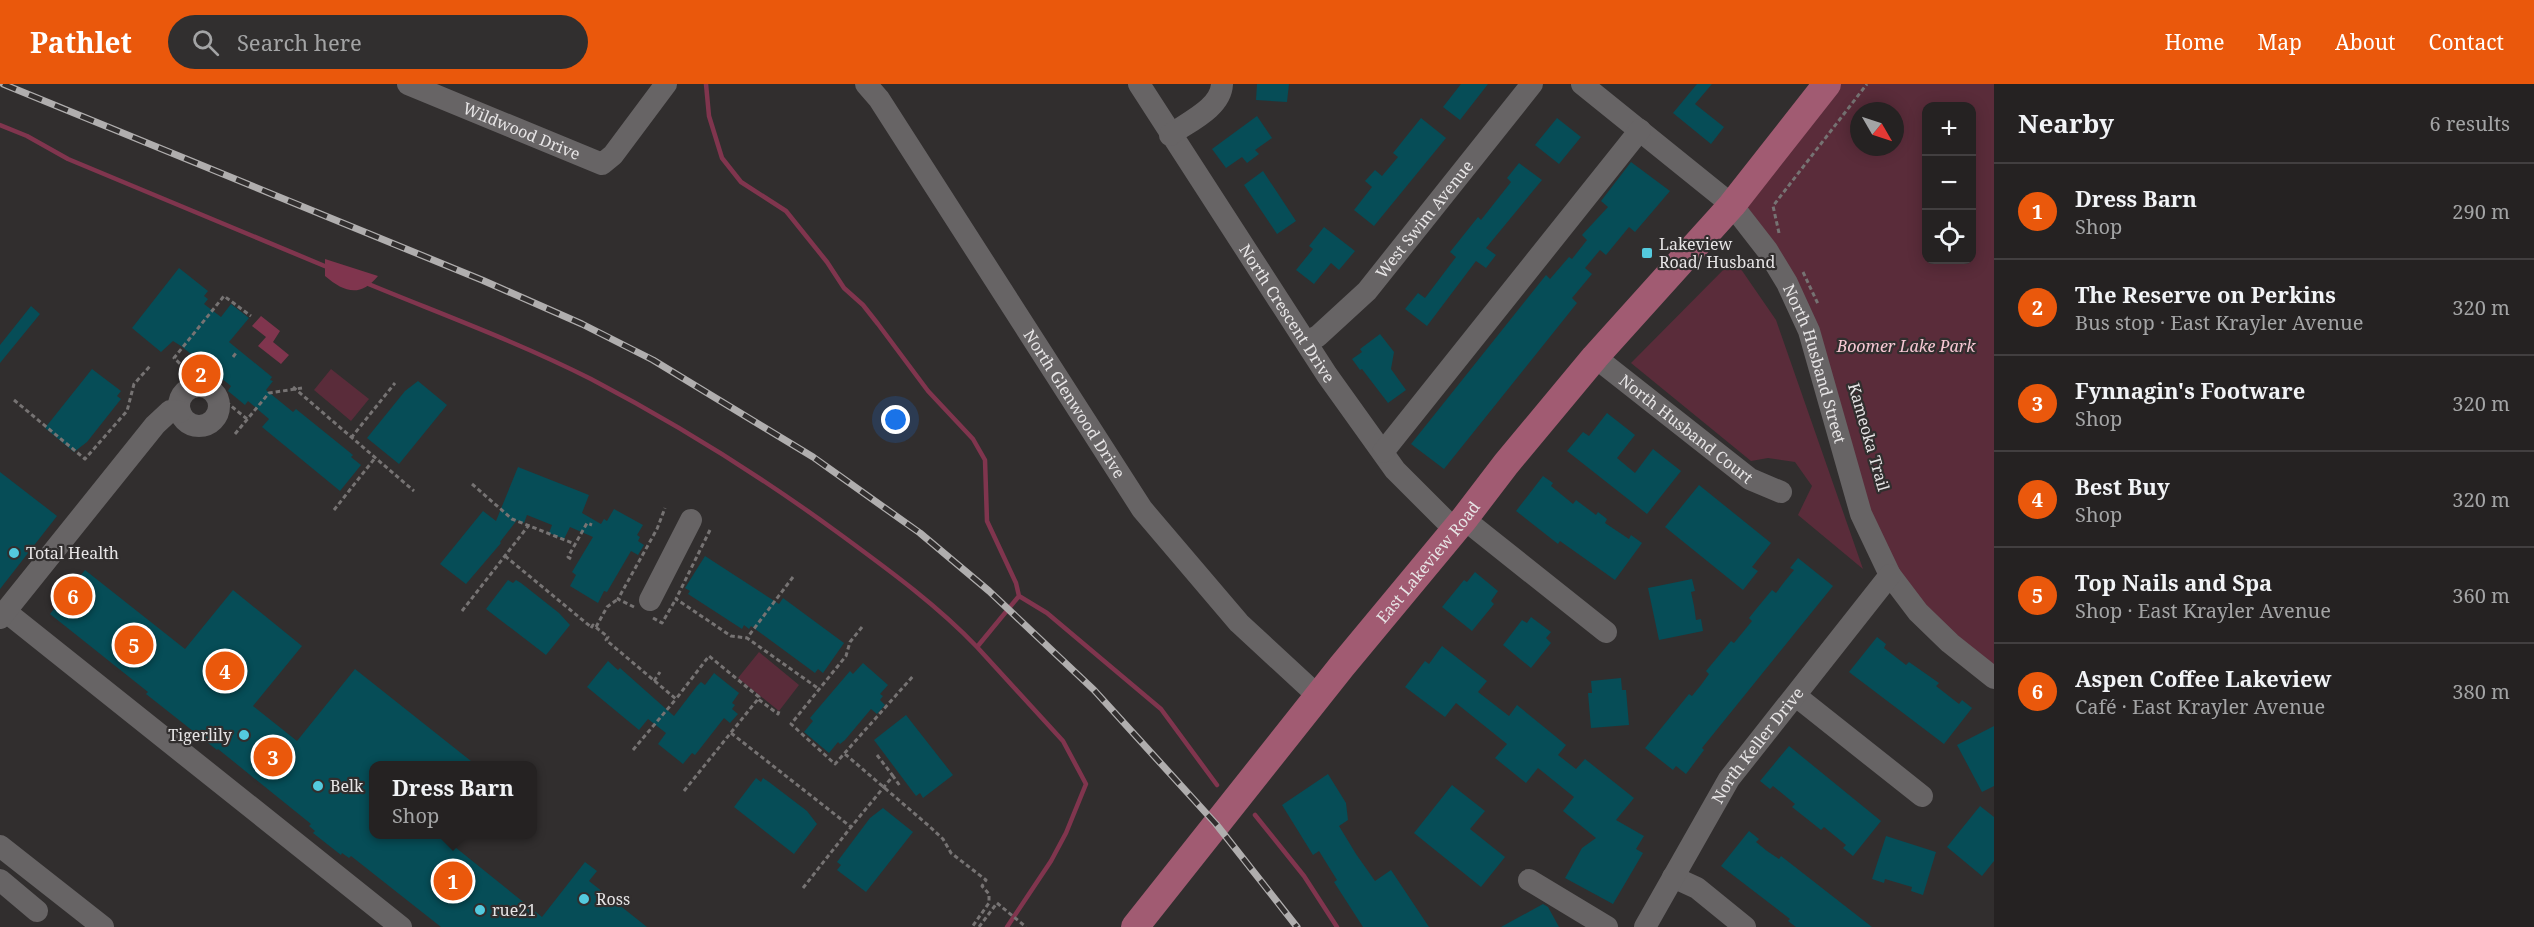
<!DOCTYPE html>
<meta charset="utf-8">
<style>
:root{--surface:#252222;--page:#312f2f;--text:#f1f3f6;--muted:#a3a4a5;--line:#423f40;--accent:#ea580c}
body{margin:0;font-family:"Noto Serif",serif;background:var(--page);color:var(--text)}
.controls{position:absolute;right:18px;top:18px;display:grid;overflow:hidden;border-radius:12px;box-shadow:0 3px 15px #0003}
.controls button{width:54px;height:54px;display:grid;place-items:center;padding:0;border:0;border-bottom:2px solid var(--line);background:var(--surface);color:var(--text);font:30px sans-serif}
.compass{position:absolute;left:1850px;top:18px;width:54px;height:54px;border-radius:50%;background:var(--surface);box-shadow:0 3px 15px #0003;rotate:129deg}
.you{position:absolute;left:896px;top:336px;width:21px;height:21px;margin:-15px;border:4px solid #fff;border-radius:50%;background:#1a73e8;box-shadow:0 0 0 9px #1a73e833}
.badge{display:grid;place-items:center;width:39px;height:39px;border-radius:50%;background:var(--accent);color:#fff;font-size:20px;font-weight:700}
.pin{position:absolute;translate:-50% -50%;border:3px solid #fff;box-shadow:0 2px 6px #0006}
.popup{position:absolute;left:369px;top:677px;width:168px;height:78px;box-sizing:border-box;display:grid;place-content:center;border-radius:12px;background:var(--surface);filter:drop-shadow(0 2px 4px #0005);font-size:20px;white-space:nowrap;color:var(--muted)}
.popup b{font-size:22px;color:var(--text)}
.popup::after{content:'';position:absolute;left:50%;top:100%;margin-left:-12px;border:12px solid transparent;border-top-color:var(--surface)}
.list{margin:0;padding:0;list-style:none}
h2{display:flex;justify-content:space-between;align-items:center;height:78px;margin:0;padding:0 24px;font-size:26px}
h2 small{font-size:20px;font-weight:400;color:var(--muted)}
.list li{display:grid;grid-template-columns:39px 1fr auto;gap:18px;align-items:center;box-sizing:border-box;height:96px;padding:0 24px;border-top:2px solid var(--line)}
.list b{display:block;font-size:22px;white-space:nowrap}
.list p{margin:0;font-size:20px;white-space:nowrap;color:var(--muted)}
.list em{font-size:20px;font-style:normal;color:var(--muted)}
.icon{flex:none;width:33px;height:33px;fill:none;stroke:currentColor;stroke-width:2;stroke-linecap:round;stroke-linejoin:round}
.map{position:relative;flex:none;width:1994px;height:843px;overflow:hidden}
header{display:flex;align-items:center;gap:36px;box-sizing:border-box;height:84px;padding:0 30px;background:var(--accent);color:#fff}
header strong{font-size:28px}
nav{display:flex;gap:33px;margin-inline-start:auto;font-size:21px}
.search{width:420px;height:54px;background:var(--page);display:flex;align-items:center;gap:15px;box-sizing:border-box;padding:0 21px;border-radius:33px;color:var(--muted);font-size:22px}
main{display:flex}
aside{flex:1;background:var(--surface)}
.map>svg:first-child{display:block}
.green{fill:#5a2c3a;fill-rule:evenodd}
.water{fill:#80354e}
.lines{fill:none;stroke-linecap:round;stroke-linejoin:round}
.stream{stroke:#80354e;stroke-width:4.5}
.building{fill:#064d57}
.path{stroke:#767373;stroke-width:3;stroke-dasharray:4.5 3;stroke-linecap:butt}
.minor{stroke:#676465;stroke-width:22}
.major{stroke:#a15b72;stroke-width:28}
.rail-casing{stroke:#b0aeae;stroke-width:7}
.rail{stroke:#312e2e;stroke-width:4.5;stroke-dasharray:14;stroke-linecap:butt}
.poi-dot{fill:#54cade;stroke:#312e2e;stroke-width:2}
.labels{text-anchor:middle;stroke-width:4.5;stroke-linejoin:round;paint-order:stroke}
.street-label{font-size:16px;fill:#e7e5e6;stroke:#312e2e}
.poi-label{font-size:16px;fill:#e7e5e6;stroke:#312e2e;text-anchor:start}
.park-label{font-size:16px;font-style:italic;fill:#f7c8d4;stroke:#312e2e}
</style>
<header>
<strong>Pathlet</strong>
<div class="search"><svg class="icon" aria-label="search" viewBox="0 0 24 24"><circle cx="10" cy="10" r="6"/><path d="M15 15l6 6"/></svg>Search here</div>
<nav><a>Home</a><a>Map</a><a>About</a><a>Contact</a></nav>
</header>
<main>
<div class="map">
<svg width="1994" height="843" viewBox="0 0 1994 843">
<rect width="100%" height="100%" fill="#312e2e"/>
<!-- green -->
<path class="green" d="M1830,0H1994V593L1891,490L1810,246L1734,121ZM1926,22H1972V176H1926ZM1859,27H1895V63H1859Z
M1734,175L1776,236L1863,485L1798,431L1812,402L1795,378L1768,374L1751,377L1631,279Z
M331,285L369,315L351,337L314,306Z
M759,568L799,601L779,627L738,594Z"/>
<!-- water -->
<path class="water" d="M325,175L378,192C360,214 344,208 325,192Z
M261,232L280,247L273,258L289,271L281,280L258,262L266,253L252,242Z"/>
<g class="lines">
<!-- stream -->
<path class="stream" d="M706,0L709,32L722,74L741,98L786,127L827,178L844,204L863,221L878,240L928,307L973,355L985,376L987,437L1016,499L1019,512L1047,529L1161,625L1217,701
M0,41L27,52L68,75L327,183
M366,199C441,230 518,258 591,295C677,340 759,391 837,448C886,484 936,520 977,563
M1255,731L1304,792L1337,843
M1007,843L1051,777L1066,749L1086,700L1063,657L977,563L1019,512"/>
</g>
<!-- building -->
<path class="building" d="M1257,0H1289L1287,18L1256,16Z
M1461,0H1488L1460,36L1443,23Z
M1697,0H1712L1695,20L1724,43L1711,60L1673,29Z
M1257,32L1272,54L1255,66L1259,70L1247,79L1242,73L1226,84L1212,65Z
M1421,34L1446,54L1374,142L1354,126L1372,103L1365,97L1375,86L1382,92L1398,73L1393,69Z
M1557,34L1581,53L1559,80L1535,61Z
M1631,78L1670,107L1635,148L1629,143L1606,171L1600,166L1585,184L1592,190L1572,214L1577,219L1444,385L1411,360L1546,191L1550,195L1569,173L1572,175L1587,156L1582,151L1608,123L1601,117Z
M1519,79L1542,96L1486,164L1496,171L1486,184L1476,177L1427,242L1405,225L1418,209L1425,214L1456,173L1450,168L1478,133L1481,136L1511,98L1507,94Z
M1263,87L1296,137L1277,150L1244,101Z
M1324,143L1355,167L1339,186L1331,179L1314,200L1296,186L1313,165L1309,162Z
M179,184L208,207L204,212L208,215L204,220L221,233L231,220L249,234L229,258L272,293L270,296L273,297L266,306L293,328L296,325L353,371L351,373L361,381L340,407L262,343L269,335L248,317L245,321L228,307L231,302L181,262L173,257L161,268L132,244Z
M31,222L40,230L0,279V261Z
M1380,250L1394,268L1391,285L1406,306L1388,319L1362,285L1360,286L1352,275L1362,268L1360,265Z
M92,285L121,307L117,312L121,315L87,358L74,368L45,344Z
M418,297L447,321L399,380L367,354L405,307Z
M1607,329L1635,351L1617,374L1635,389L1653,365L1681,387L1647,430L1567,367L1583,348L1589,352Z
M518,383L589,411L582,429L601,440L604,435L607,437L614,425L643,441L637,451L640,453L638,457L644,461L638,471L631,467L607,508L604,507L598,519L570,502L576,491L572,488L593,453L570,443L564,455L549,449L552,441L527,431L524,439L517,436L500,458L501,459L466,500L440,480L483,427L496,437Z
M0,388L57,432L0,505Z
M1543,392L1553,399L1551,402L1573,420L1576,416L1596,431L1598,428L1607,435L1605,439L1629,455L1631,451L1642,459L1615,496L1560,457L1558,460L1516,427Z
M1699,401L1771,459L1752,483L1758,487L1743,506L1665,443Z
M705,472L779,520L783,514L844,559L823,589L818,585L815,589L751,542L749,545L744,541L742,545L688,510L690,507L685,504Z
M1798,474L1833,502L1702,664L1704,666L1686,690L1676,682L1673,686L1645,664L1689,610L1692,612L1701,601L1709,590L1706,587L1731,557L1734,559L1752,537L1749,534L1757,524L1772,506L1776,509L1785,497L1794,486L1790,484Z
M85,486L185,565L233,506L302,562L253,622L297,657L355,585L476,681H374V750H457L450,759L542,833L585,778L597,787L589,797L647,843H441L351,772L349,774L342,769L341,771L313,749L315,747L309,742L311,740L218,665L217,666L146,610L148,608L50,530Z
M1475,488L1498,507L1491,517L1494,520L1472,547L1442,523L1464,496L1467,498Z
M1692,495L1695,507L1691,508L1694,522L1696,536L1701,535L1703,547L1659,556L1648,504Z
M508,496L513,499L516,496L521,499L559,529L570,541L546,571L486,525Z
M1531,533L1551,548L1546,554L1551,559L1531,584L1503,561L1522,536L1527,539Z
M1877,553L1886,560L1884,564L1906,581L1909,578L1939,599L1936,602L1959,620L1962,616L1972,624L1944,660L1849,588Z
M1442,562L1487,597L1478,608L1509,632L1517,621L1566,661L1558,671L1576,685L1585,675L1634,714L1616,736L1644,752L1636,765L1643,769L1613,820L1565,794L1582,764L1596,754L1563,727L1574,713L1538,684L1526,699L1495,674L1507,660L1456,619L1445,633L1405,603L1425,577L1429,580Z
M608,577L618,586L620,584L674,632L697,602L701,598L705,601L714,589L739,609L732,619L735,621L732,625L738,630L730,639L724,634L699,666L695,671L692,669L683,680L658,660L666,649L648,635L639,646L587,603Z
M863,579L888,601L880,610L883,612L880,616L885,621L877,630L871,625L845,656L840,660L838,658L829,669L804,648L813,637L810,634L815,628L850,587L853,590Z
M1621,594L1622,606H1626L1629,641L1591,644L1588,609H1592L1591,597Z
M906,631L953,691L923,714L920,709L916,712L874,656Z
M1994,642V702L1982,708L1957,661Z
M1789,662L1881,737L1853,772L1843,764L1846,761L1824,743L1821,746L1792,723L1795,720L1773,702L1770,705L1760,697Z
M1328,690L1346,719L1348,736L1339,742L1356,770L1375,797L1391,786L1429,843H1363L1334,798L1337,796L1319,767L1313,771L1282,721Z
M756,694L761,698L763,694L769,698L807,727L817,740L794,770L734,723Z
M1452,701L1485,727L1470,745L1505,773L1481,803L1414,749Z
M1980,722L1994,733V777L1982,792L1947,763Z
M883,724L913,748L866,808L837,786L841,781L837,778L870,734Z
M1749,747L1759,755L1756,758L1767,767L1779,775L1781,772L1872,843H1796L1788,837L1790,835L1721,782Z
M1886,752L1936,768L1923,811L1911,807L1912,803L1885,795L1884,799L1872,795Z
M1543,820L1548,823L1559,843H1501Z"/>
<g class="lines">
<!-- path -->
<path class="path" d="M1779,149L1773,122L1867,0
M1803,188L1818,220
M233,273L236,269
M213,298L218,292
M293,303L414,407
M14,316L85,375L127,327L134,300L151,281
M247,335L225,317L222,309L213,298L192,291L174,274L224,212L251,232
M235,350L269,309L302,304
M351,354L395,299
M472,400L512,435L575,460
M334,426L375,374
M710,446L676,515L731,552L747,554
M505,472L591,543
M571,475L568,473L587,439L592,441
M793,493L747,554L819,605
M634,523L618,515L657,445L665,424
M462,527L529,441
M653,534L662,539L676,515
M596,543L607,523L618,515
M862,543L850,558L846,572L791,640L835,680L914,591
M591,544L593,541L608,553L606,556L676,615L709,572L759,613L758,615L778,630L779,627
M654,597L660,588
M731,649L851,743L893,692L900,702
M633,666L676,615
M845,670L929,742L943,755L951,769L986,796L982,802L989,810V819L972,843
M877,671L893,692
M684,707L758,615
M803,804L851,743
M979,843L997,819L1026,843"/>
<!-- minor -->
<g class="minor">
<path id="s1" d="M408,0L602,80L613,71L666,0"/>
<path id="s2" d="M866,0L879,15L1142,425L1239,539L1318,612"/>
<path id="s3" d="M1139,0L1327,291L1395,386L1454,445"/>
<path id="s4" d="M1582,0L1732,121L1767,166L1787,199L1809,247L1861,430L1890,491L1918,528L1950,559L1994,594"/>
<path d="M1170,51C1188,38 1221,24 1222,0"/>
<path id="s5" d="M1307,258L1318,252L1367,207L1532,0"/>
<path id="s6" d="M1595,273L1750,395L1781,408"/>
<circle cx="199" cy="322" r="20"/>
<path d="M1383,368L1640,46"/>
<path d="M1464,435L1606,548"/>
<path d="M650,516L691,436"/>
<path d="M5,527L401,843"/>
<path d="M0,534L155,341L170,327L180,328"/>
<path d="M1796,612L1922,712"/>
<path d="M0,762L103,843"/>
<path d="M1673,793L1697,804L1745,843"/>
<path d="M0,796L37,827"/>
<path d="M1529,796L1607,843"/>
<path id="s7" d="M1645,843L1729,695L1890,491"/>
</g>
<!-- major -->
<path class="major" id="s8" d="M1135,843L1342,582L1464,435L1506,380L1595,273L1732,121L1827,0"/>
<defs>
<path id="rail" d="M3,0L482,196L582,240L653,276L813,373L920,449L989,507L1094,606L1216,740L1297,843"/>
</defs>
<!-- rail casing -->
<use href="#rail" class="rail-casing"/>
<!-- rail -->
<use href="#rail" class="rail"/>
</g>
<!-- markers -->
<g class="poi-dot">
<rect x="1641" y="163" width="12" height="12" rx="3"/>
<circle cx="14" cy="469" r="6"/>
<circle cx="244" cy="651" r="6"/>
<circle cx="318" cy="702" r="6"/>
<circle cx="584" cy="815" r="6"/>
<circle cx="480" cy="826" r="6"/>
</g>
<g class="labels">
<!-- street labels -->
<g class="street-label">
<text dy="6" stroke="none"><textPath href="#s1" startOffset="123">Wildwood Drive</textPath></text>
<text dy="6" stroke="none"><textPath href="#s5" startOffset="171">West Swim Avenue</textPath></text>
<text dy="6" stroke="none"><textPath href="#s3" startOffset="273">North Crescent Drive</textPath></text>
<text dy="6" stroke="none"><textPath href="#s4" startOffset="374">North Husband Street</textPath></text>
<text dy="6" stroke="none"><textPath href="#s2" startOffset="382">North Glenwood Drive</textPath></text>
<text dy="6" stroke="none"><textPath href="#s6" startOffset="116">North Husband Court</textPath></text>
<text transform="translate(1869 353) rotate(74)" y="6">Kameoka Trail</text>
<text dy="6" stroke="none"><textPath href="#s8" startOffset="468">East Lakeview Road</textPath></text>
<text dy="6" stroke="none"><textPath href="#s7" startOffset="214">North Keller Drive</textPath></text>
</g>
<!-- poi labels -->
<g class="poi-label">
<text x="1659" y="166">Lakeview<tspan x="1659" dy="18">Road/ Husband</tspan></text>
<text x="26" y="475">Total Health</text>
<text x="232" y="657" text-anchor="end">Tigerlily</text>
<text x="330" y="708">Belk</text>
<text x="596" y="821">Ross</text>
<text x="492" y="832">rue21</text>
</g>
<!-- park labels -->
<g class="park-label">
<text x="1906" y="268">Boomer Lake Park</text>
</g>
</g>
</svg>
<div class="controls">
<button>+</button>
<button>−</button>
<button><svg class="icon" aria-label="locate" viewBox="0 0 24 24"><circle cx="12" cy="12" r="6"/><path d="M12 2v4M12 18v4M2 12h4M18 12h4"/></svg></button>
</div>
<svg class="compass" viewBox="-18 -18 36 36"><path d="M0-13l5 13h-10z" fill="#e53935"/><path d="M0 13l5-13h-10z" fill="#a3a4a5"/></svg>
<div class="you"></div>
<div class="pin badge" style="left:453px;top:797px">1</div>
<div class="popup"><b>Dress Barn</b>Shop</div>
<div class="pin badge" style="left:201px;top:290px">2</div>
<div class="pin badge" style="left:273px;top:673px">3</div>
<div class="pin badge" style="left:225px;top:587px">4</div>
<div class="pin badge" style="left:134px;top:561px">5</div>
<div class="pin badge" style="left:73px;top:512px">6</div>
</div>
<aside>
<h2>Nearby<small>6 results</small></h2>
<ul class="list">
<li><span class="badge">1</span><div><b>Dress Barn</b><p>Shop</p></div><em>290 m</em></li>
<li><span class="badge">2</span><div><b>The Reserve on Perkins</b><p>Bus stop · East Krayler Avenue</p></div><em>320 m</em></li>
<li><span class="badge">3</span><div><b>Fynnagin's Footware</b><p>Shop</p></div><em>320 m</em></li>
<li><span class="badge">4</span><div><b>Best Buy</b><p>Shop</p></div><em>320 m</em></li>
<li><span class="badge">5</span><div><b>Top Nails and Spa</b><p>Shop · East Krayler Avenue</p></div><em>360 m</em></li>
<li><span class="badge">6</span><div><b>Aspen Coffee Lakeview</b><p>Café · East Krayler Avenue</p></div><em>380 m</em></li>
</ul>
</aside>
</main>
